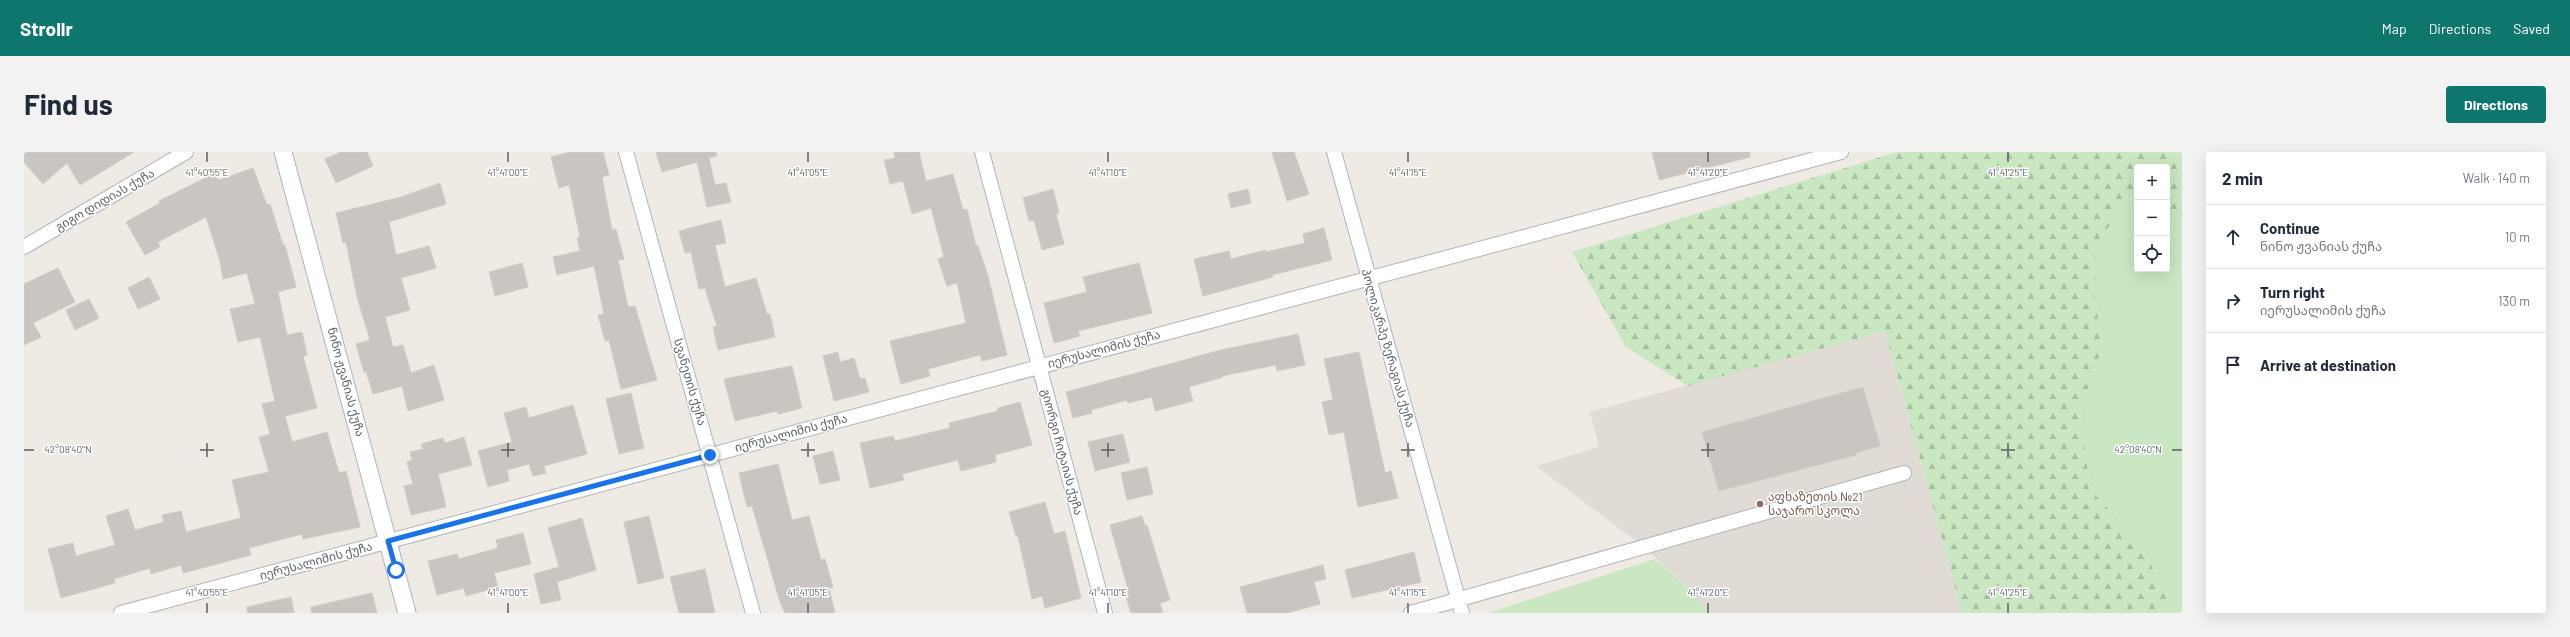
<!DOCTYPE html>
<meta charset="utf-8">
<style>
:root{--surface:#fff;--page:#f2f2f3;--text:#1f2937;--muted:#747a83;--line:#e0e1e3;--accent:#0f766e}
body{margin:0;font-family:Barlow,"Noto Sans Georgian",sans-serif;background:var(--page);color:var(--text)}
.controls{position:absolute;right:12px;top:12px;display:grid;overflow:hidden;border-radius:4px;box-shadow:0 4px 16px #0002}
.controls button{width:36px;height:36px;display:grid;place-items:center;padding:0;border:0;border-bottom:1px solid var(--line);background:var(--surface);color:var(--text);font:20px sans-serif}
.stop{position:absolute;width:12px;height:12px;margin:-9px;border:3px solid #1a73e8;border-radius:50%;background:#fff}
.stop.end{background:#1a73e8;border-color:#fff;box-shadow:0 1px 4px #0008}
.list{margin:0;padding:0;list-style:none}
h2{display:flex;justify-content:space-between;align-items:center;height:52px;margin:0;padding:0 16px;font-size:17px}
h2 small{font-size:13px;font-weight:400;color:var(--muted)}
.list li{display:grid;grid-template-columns:26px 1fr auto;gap:12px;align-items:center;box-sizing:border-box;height:64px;padding:0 16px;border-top:1px solid var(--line)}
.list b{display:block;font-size:15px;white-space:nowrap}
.list p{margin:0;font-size:13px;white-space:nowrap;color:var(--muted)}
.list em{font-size:13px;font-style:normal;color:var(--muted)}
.icon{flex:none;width:22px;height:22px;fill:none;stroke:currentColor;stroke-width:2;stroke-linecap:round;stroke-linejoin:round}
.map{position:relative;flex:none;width:2158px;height:461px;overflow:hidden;border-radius:4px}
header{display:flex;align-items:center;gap:24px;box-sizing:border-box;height:56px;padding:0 20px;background:var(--accent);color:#fff}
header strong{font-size:19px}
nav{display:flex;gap:22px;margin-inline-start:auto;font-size:14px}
.intro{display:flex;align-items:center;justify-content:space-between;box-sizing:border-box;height:96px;padding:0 24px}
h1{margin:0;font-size:28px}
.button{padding:10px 18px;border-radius:4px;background:var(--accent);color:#fff;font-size:14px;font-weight:700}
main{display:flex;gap:24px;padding:0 24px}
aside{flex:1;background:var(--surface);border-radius:4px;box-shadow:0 4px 16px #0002}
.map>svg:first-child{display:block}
.education{fill:#e1dbd5}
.grass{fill:#c9e7c0}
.forest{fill:url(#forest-firs)}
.building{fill:#cac5c1;stroke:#d4cac2}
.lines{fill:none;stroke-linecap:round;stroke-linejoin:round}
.minor-casing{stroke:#b0b4b7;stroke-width:16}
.tertiary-casing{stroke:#b0b4b7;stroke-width:19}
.minor{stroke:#fff;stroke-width:14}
.tertiary{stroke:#fff;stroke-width:17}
.route{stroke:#1a73e8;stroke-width:5}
.ticks{fill:none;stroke:#5c6265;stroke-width:1.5}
.education-dot{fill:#8d6e63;stroke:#fff;stroke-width:1.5}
.labels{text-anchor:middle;stroke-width:3;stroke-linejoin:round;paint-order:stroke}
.street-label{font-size:12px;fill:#5c6265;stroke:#fff}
.education-label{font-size:12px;fill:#785e54;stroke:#fff;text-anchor:start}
.ticks-label{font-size:10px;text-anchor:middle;fill:#5c6265;stroke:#fff;stroke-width:3;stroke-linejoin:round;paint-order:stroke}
</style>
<header>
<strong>Strollr</strong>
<nav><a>Map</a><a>Directions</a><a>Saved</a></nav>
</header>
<div class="intro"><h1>Find us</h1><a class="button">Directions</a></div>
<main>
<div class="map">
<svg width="2158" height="461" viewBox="0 0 2158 461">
<defs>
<pattern id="forest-firs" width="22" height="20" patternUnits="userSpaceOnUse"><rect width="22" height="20" fill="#c9e7c0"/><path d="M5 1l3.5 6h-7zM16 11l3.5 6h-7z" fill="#a6bfa0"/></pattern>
</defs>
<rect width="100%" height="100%" fill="#efeae4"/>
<!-- education -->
<path class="education" d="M1861,179L1938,461H1682L1669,441L1620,395L1512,314L1575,295L1566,260Z"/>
<!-- grass -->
<path class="grass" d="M2107,44L2113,60V117H2143V68L2158,66V461H2146L2140,436L2114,390L2066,337L2056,261L2078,196L2071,145V93Z
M1631,407L1669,441L1682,461H1464Z"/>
<!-- forest -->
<path class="forest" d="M1873,0H2158V66L2143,68V15H2113V60L2107,44L2071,93V145L2078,196L2056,261L2066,337L2114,390L2140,436L2146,461H1938L1861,179L1664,234L1602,195L1548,100Z"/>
<!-- building -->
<path class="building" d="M0,0H110L56,33L43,11L19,32L0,10Z
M317,0H343L349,14L312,31L301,7Z
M546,0H579L585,23L578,25L588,78L592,77L600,107L594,108L604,155L611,154L633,228L597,237L585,188L581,189L574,163L580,162L570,114L533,123L529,105L556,99L553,86L556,85L545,33L535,36L527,5Z
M632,0H692L693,4L685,6L691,33L702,31L707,50L683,55L673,10L638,20Z
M870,0H895L902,29L929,22L939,58L943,57L952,94H954L964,124L983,203L958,209L956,203L904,217L906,224L877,232L866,189L942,171L933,131L923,134L914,107L920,105L907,56L888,62L879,29L866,32L860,8L871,6Z
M1248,0H1270L1285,42L1263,49Z
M1628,0H1726V5L1635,28Z
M229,16L243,53L246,52L259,93H261L272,135L254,140L263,183L278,180L283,203L279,204L293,256L261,264L268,290L303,280L315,321L322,319L336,375L279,387L278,382L225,396L227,403L159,421L157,413L127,422L126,416L90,427L91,431L37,446L24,397L49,391L52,404L91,393L82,364L104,357L111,378L140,370L138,363L157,359L162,380L217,366L208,328L245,320L235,285L246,282L238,252L251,249L236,185L214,190L206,157L231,152L223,121L199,127L196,109L182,65L134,90L136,95L121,103L102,70L136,51L135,49L191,21L195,28Z
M416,31L422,52L365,70L372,103L405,94L412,116L377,126L386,158L361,165L369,195L379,193L387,221L410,213L420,248L384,259L378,234L349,242L342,219L340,220L332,192L346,188L333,145L322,90L319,91L312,61L377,45Z
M1029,37L1035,61L1032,62L1040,92L1018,98L1010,68L1005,69L999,46Z
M1224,37L1227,51L1207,56L1204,42Z
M697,68L702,91L691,93L701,135L732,126L743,162H746L751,185L694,198L689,175L693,174L681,136L675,137L667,100L661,101L655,79Z
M1300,76L1308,108L1248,123L1249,125L1179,144L1170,107L1205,99L1207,107L1242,98V100L1281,91L1279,82Z
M498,111L504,135L471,144L465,120Z
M1115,111L1128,161L1054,179L1056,184L1030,191L1020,151L1063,140L1059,125Z
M34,116L51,150L9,171L17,185L0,193V132Z
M125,125L136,147L114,157L104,136Z
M65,147L75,166L51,178L42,158Z
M1274,182L1281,213L1253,219L1252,213L1198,224L1199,225L1165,235L1169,249L1131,259L1128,245L1104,251L1103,248L1067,258L1068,261L1049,266L1042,240L1197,198Z
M814,200L816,210L830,206L836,227L841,226L845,240L810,249L799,204Z
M1335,200L1361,321L1367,319L1374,346L1334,355L1320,280L1305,283L1298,250L1309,248L1300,207Z
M768,214L778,256L754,262L753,259L711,269L700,227Z
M1839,235L1856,294L1831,301L1832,303L1695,339L1678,280Z
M607,241L620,296L595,302L582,247Z
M996,250L1008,293L971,303L972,310L937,319L934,308L878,322L880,328L846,336L836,291L869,284L871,289L926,276L925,271L974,259V256Z
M549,253L563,302L520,314L522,321L509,324L505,312L483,318L485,329L464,335L454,299L488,290L480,261L502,255L505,266Z
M1099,282L1106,310L1071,319L1064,290Z
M440,285L448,313L414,322L422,355L387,363L380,334L389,332L383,310L388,308L386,300L399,297L397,292L419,286L421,291Z
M809,299L816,328L796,332L789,304Z
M754,312L768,368L785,364L797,408L801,407L809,435L805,436L811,461H761L756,450L728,354L723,355L715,321Z
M1123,315L1129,342L1103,348L1097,321Z
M1021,350L1030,382L1041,379L1057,446L1021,456L1018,444L1008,447L994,384H992L985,360Z
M625,364L640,426L614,432L600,370Z
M1118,364L1121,374L1123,373L1146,448L1136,451L1139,461H1107L1100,438L1104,437L1086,373Z
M558,366L572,418L533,430L537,448L517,452L510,422L535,415L524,376Z
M499,381L507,412L470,421L474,435L442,444L440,436L413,443L404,409L433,402L435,407L474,396L472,388Z
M1390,400L1397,430L1328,446L1321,418Z
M1299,413L1302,427L1290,430L1296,452L1263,461H1223L1216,435Z
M681,417L691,461H655L646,425Z
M348,441L353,461H287V455Z
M267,445L270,461H223V455Z"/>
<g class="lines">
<defs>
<path id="minor" d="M602,0L729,461
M958,0L1081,461
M1310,0L1438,461
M0,95L162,0
M97,461L1817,0
M1387,461L1880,321"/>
<path id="tertiary" d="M259,0L383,461"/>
</defs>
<!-- minor casing -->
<use href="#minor" class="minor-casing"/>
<!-- tertiary casing -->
<use href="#tertiary" class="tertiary-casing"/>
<!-- minor -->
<use href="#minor" class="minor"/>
<!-- tertiary -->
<use href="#tertiary" class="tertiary"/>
</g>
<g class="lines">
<!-- route -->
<path class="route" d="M372,418L364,389L686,303"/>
</g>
<!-- ticks -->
<path class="ticks" d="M183,0V10M484,0V10M784,0V10M1084,0V10M1384,0V10M1684,0V10M1984,0V10M183,291V305M484,291V305M784,291V305M1084,291V305M1384,291V305M1684,291V305M1984,291V305M0,298H10M176,298H190M477,298H491M777,298H791M1077,298H1091M1377,298H1391M1677,298H1691M1977,298H1991M2148,298H2158M183,451V461M484,451V461M784,451V461M1084,451V461M1384,451V461M1684,451V461M1984,451V461"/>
<!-- markers -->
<circle class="education-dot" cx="1736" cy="352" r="4"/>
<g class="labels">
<!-- street labels -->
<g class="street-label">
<text transform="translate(81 48) rotate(-30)" y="4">გიგო დიდიას ქუჩა</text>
<text transform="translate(1364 196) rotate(74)" y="4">პოლიკარპე ზერაგიას ქუჩა</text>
<text transform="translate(1080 197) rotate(-15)" y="4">იერუსალიმის ქუჩა</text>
<text transform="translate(322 230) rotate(75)" y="4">ნინო ჟვანიას ქუჩა</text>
<text transform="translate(666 230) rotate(74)" y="4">სვანეთის ქუჩა</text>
<text transform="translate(767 281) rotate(-15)" y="4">იერუსალიმის ქუჩა</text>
<text transform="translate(1038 300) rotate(75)" y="4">გიორგი ჩიტაიას ქუჩა</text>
<text transform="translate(292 409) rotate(-15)" y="4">იერუსალიმის ქუჩა</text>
</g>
<!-- education labels -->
<g class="education-label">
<text x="1744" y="349">აფხაზეთის №21<tspan x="1744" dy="14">საჯარო სკოლა</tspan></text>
</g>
</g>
<g class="ticks-label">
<text x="183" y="24">41°40'55"E</text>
<text x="484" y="24">41°41'00"E</text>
<text x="784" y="24">41°41'05"E</text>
<text x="1084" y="24">41°41'10"E</text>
<text x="1384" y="24">41°41'15"E</text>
<text x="1684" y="24">41°41'20"E</text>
<text x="1984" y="24">41°41'25"E</text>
<text x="44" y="301">42°08'40"N</text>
<text x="2114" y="301">42°08'40"N</text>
<text x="183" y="444">41°40'55"E</text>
<text x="484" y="444">41°41'00"E</text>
<text x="784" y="444">41°41'05"E</text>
<text x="1084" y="444">41°41'10"E</text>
<text x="1384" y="444">41°41'15"E</text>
<text x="1684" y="444">41°41'20"E</text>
<text x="1984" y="444">41°41'25"E</text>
</g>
</svg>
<div class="controls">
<button>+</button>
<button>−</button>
<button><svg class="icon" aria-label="locate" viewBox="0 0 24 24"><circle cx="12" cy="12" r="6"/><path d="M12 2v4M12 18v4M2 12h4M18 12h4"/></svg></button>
</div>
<div class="stop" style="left:372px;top:418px"></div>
<div class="stop end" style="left:686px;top:303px"></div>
</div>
<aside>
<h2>2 min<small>Walk · 140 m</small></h2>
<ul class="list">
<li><svg class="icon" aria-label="ahead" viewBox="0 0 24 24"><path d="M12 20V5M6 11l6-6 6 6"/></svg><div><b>Continue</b><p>ნინო ჟვანიას ქუჩა</p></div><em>10 m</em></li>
<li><svg class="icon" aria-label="right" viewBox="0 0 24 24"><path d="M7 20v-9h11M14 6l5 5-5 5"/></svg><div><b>Turn right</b><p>იერუსალიმის ქუჩა</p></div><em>130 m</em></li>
<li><svg class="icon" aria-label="arrive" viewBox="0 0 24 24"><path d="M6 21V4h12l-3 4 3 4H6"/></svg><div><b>Arrive at destination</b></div></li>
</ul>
</aside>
</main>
